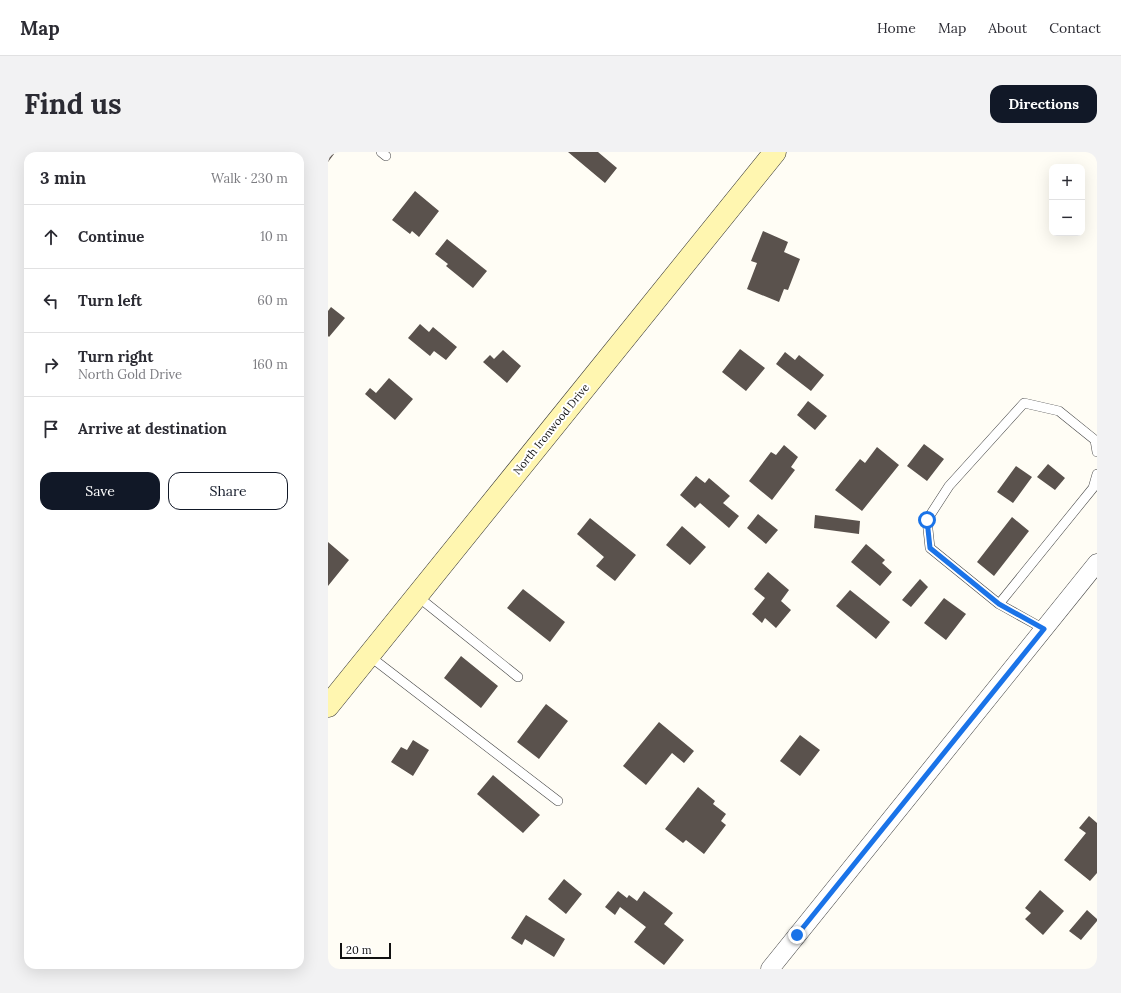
<!DOCTYPE html>
<meta charset="utf-8">
<style>
:root{--surface:#fff;--page:#f2f2f3;--text:#2b2b33;--muted:#7c7c81;--line:#e1e1e2;--accent:#111827}
body{margin:0;font-family:Lora,serif;background:var(--page);color:var(--text)}
.controls{position:absolute;right:12px;top:12px;display:grid;overflow:hidden;border-radius:8px;box-shadow:0 4px 16px #0002}
.controls button{width:36px;height:36px;display:grid;place-items:center;padding:0;border:0;border-bottom:1px solid var(--line);background:var(--surface);color:var(--text);font:20px sans-serif}
.scale{position:absolute;left:12px;bottom:10px;width:51px;box-sizing:border-box;padding-left:4px;border:2px solid #111;border-top:0;font-size:11px;line-height:14px;white-space:nowrap;color:#111;-webkit-text-stroke:3px #fff;paint-order:stroke}
.stop{position:absolute;width:12px;height:12px;margin:-9px;border:3px solid #1a73e8;border-radius:50%;background:#fff}
.stop.end{background:#1a73e8;border-color:#fff;box-shadow:0 1px 4px #0008}
.list{margin:0;padding:0;list-style:none}
h2{display:flex;justify-content:space-between;align-items:center;height:52px;margin:0;padding:0 16px;font-size:17px}
h2 small{font-size:13px;font-weight:400;color:var(--muted)}
.list li{display:grid;grid-template-columns:26px 1fr auto;gap:12px;align-items:center;box-sizing:border-box;height:64px;padding:0 16px;border-top:1px solid var(--line)}
.list b{display:block;font-size:15px;white-space:nowrap}
.list p{margin:0;font-size:13px;white-space:nowrap;color:var(--muted)}
.list em{font-size:13px;font-style:normal;color:var(--muted)}
.actions{display:flex;gap:8px;padding:12px 16px}
.actions a{flex:1;padding:9px 0;border:1px solid var(--accent);border-radius:12px;text-align:center;font-size:14px;color:var(--accent)}
.actions .main{background:var(--accent);color:#fff}
.icon{flex:none;width:22px;height:22px;fill:none;stroke:currentColor;stroke-width:2;stroke-linecap:round;stroke-linejoin:round}
.map{position:relative;flex:none;width:769px;height:817px;overflow:hidden;border-radius:12px}
header{display:flex;align-items:center;gap:24px;box-sizing:border-box;height:56px;padding:0 20px;background:var(--surface);border-bottom:1px solid var(--line)}
header strong{font-size:19px}
nav{display:flex;gap:22px;margin-inline-start:auto;font-size:14px}
.intro{display:flex;align-items:center;justify-content:space-between;box-sizing:border-box;height:96px;padding:0 24px}
h1{margin:0;font-size:28px}
.button{padding:10px 18px;border-radius:12px;background:var(--accent);color:#fff;font-size:14px;font-weight:700}
main{display:flex;gap:24px;padding:0 24px}
aside{flex:1;background:var(--surface);border-radius:12px;box-shadow:0 4px 16px #0002}
.map>svg:first-child{display:block}
.building{fill:#5a524d}
.lines{fill:none;stroke-linecap:round;stroke-linejoin:round}
.lane-casing{stroke:#444;stroke-width:10}
.street-casing{stroke:#444;stroke-width:19}
.secondary-casing{stroke:#333;stroke-width:23}
.lane{stroke:#fff;stroke-width:9}
.street{stroke:#fff;stroke-width:18}
.secondary{stroke:#fff6b0;stroke-width:22}
.route{stroke:#1a73e8;stroke-width:5}
.labels{text-anchor:middle;stroke-width:4;stroke-linejoin:round;paint-order:stroke}
.street-label{font-size:11px;fill:#111;stroke:#fff}
</style>
<header>
<strong>Map</strong>
<nav><a>Home</a><a>Map</a><a>About</a><a>Contact</a></nav>
</header>
<div class="intro"><h1>Find us</h1><a class="button">Directions</a></div>
<main>
<aside>
<h2>3 min<small>Walk · 230 m</small></h2>
<ul class="list">
<li><svg class="icon" aria-label="ahead" viewBox="0 0 24 24"><path d="M12 20V5M6 11l6-6 6 6"/></svg><div><b>Continue</b></div><em>10 m</em></li>
<li><svg class="icon" aria-label="left" viewBox="0 0 24 24"><path d="M17 20v-9H6M10 6l-5 5 5 5"/></svg><div><b>Turn left</b></div><em>60 m</em></li>
<li><svg class="icon" aria-label="right" viewBox="0 0 24 24"><path d="M7 20v-9h11M14 6l5 5-5 5"/></svg><div><b>Turn right</b><p>North Gold Drive</p></div><em>160 m</em></li>
<li><svg class="icon" aria-label="arrive" viewBox="0 0 24 24"><path d="M6 21V4h12l-3 4 3 4H6"/></svg><div><b>Arrive at destination</b></div></li>
</ul>
<div class="actions"><a class="main">Save</a><a>Share</a></div>
</aside>
<div class="map">
<svg width="769" height="817" viewBox="0 0 769 817">
<rect width="100%" height="100%" fill="#fffdf5"/>
<!-- building -->
<path class="building" d="M0,0H3L6,2L0,10Z
M240,0H270L289,16L277,31Z
M87,39L111,59L91,85L84,79L82,82L64,68Z
M435,79L460,90L456,100L472,107L460,138L456,137L451,150L419,137L429,111L423,109Z
M119,87L159,119L145,136L118,114L120,112L107,102Z
M3,155L17,166L1,185L0,184V159Z
M92,172L101,180L105,175L129,195L118,208L106,199L102,204L80,186Z
M412,197L437,216L418,239L394,220Z
M175,198L193,214L179,231L155,210L162,203L166,207Z
M457,200L467,208L471,203L496,223L483,239L448,212Z
M61,226L85,247L67,268L37,242L42,236L48,241Z
M480,249L499,264L487,278L469,263Z
M596,292L616,307L599,329L579,314Z
M456,293L470,305L463,315L467,318L444,348L421,329L443,300L448,303Z
M549,295L571,313L534,359L507,338L532,307L537,311Z
M720,312L737,326L727,338L709,325Z
M688,314L704,325L685,351L669,340Z
M368,324L377,331L381,326L402,344L395,351L411,364L401,376L372,351L367,356L352,343Z
M430,362L450,378L438,392L419,376Z
M487,363L532,369L531,382L486,376Z
M684,365L701,379L666,424L649,410Z
M262,366L308,403L287,429L268,414L276,405L249,382Z
M354,374L378,395L362,413L338,393Z
M0,390L21,408L0,434Z
M538,392L557,408L554,411L564,420L552,434L523,410Z
M440,420L461,438L453,449L463,458L448,476L437,466L434,471L424,462L437,446L426,437Z
M592,427L600,435L583,455L574,448Z
M195,437L237,470L222,490L179,456Z
M522,438L562,470L548,487L508,454Z
M616,446L638,462L618,488L596,471Z
M133,504L170,534L153,556L116,526Z
M218,552L240,569L211,607L189,590Z
M331,570L366,599L356,611L344,601L318,633L295,614Z
M472,583L492,598L472,624L452,609Z
M85,588L101,598L85,624L63,610L73,595L79,598Z
M165,623L212,663L195,681L149,642Z
M370,635L387,649L385,652L398,662L393,669L398,673L376,702L358,688L355,691L337,677Z
M761,664L769,671V721L762,729L736,708L758,681L751,676Z
M236,727L254,742L238,762L220,747Z
M712,738L736,759L715,783L697,767L703,761L697,756Z
M290,739L299,746L301,743L309,749L316,739L345,761L336,772L356,788L336,813L306,790L318,775L292,755L287,763L277,755Z
M759,758L769,767V769L753,788L741,779Z
M198,763L237,787L226,805L197,787L194,793L183,786Z"/>
<g class="lines">
<defs>
<path id="lane" d="M53,0L58,4
M89,444L190,525
M671,452L765,336L769,322
M716,477L671,452L602,396L599,368L621,334L696,251L731,259L767,288L769,300
M40,503L230,649"/>
<path id="street" d="M442,817L769,411"/>
<path id="secondary" d="M0,554L447,0"/>
</defs>
<!-- lane casing -->
<use href="#lane" class="lane-casing"/>
<!-- street casing -->
<use href="#street" class="street-casing"/>
<!-- secondary casing -->
<use href="#secondary" class="secondary-casing"/>
<!-- lane -->
<use href="#lane" class="lane"/>
<!-- street -->
<use href="#street" class="street"/>
<!-- secondary -->
<use href="#secondary" class="secondary"/>
</g>
<g class="lines">
<!-- route -->
<path class="route" d="M469,783L716,477L671,452L602,396L599,368"/>
</g>
<g class="labels">
<!-- street labels -->
<g class="street-label">
<text transform="translate(223 277) rotate(-51)" y="4">North Ironwood Drive</text>
</g>
</g>
</svg>
<div class="controls">
<button>+</button>
<button>−</button>
</div>
<div class="scale">20 m</div>
<div class="stop" style="left:599px;top:368px"></div>
<div class="stop end" style="left:469px;top:783px"></div>
</div>
</main>
